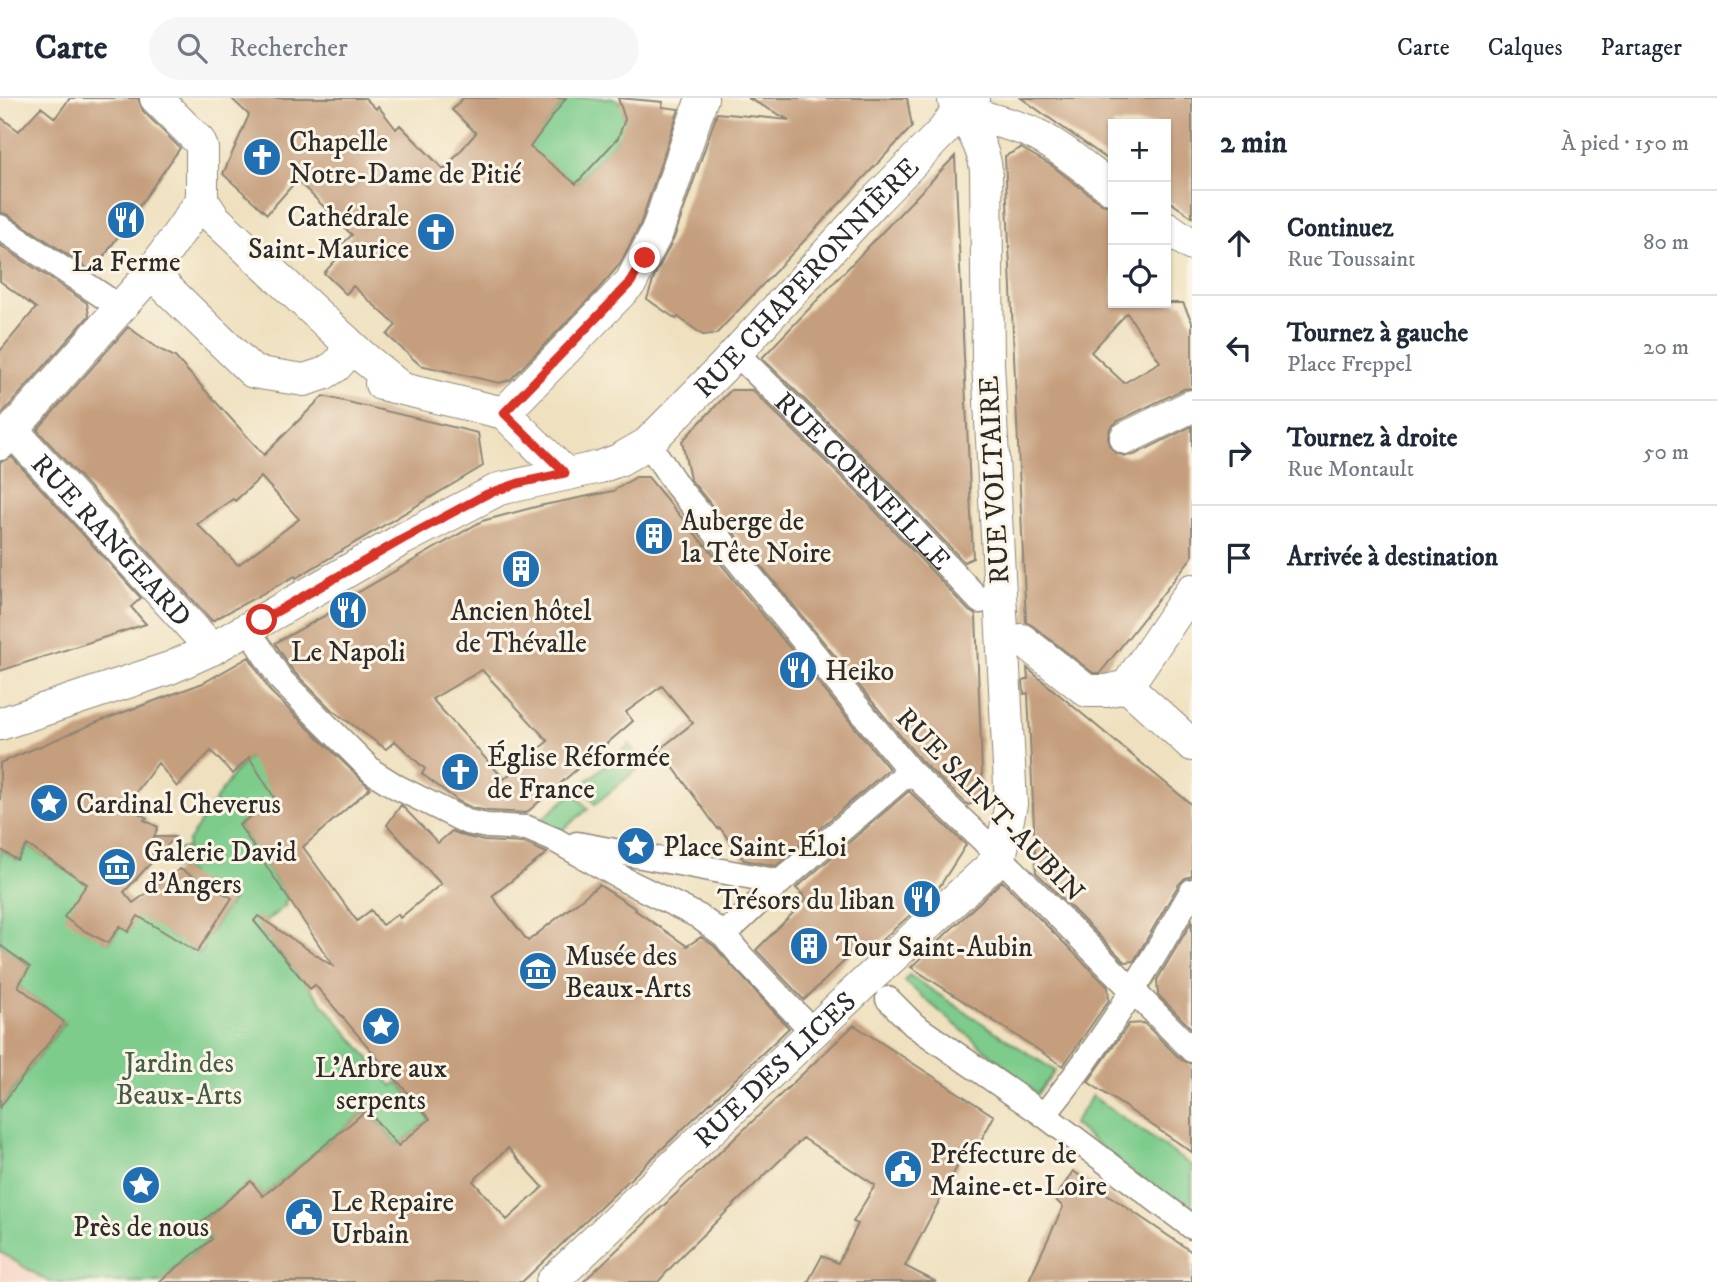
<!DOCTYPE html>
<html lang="fr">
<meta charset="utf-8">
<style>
:root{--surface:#fff;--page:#f6f6f7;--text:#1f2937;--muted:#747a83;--line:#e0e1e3}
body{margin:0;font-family:"IM FELL DW Pica",serif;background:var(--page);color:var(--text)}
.controls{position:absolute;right:21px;top:21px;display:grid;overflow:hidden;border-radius:0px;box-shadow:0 2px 5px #0004}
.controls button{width:63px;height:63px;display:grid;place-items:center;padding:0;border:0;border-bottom:2px solid var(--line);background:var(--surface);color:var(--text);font:35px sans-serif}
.stop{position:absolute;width:21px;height:21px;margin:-16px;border:5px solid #d93025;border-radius:50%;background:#fff}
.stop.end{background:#d93025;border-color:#fff;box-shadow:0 2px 7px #0008}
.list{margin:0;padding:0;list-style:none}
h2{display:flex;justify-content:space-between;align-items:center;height:91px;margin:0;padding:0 28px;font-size:30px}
h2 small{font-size:23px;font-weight:400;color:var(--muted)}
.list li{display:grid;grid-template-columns:46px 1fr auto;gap:21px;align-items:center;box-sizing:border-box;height:105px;padding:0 28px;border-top:2px solid var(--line)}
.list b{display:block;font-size:26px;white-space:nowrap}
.list p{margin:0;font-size:23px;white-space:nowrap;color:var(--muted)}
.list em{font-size:23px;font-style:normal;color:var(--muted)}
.icon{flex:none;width:38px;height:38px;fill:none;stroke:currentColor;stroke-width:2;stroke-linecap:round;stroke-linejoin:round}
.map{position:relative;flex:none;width:1192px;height:1184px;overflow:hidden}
header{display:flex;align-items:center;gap:42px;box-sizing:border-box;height:98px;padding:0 35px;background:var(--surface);border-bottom:2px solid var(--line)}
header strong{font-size:33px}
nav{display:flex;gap:38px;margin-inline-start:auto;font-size:24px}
.search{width:490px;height:63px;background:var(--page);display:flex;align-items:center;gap:18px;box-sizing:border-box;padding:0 24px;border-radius:38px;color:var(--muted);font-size:26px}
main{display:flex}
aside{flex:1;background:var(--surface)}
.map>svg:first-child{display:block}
.built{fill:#f5d2c2}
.green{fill:#7dcc8c;stroke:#547c5c;stroke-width:2}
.building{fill:#c59e7d;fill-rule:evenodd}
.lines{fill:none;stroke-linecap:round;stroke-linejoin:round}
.pedestrian-casing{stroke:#8d8676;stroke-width:27}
.minor-casing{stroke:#8d8676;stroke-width:34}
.pedestrian{stroke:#fff;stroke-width:24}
.minor{stroke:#fff;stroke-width:32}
.route{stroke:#d93025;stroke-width:9}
.labels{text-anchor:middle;stroke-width:6;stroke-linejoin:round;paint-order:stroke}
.poi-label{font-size:28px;fill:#2b2b2b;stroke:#fcf5e5;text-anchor:start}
.street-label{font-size:28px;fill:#2b2b2b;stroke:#fcf5e5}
.park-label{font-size:28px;fill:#445b48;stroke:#fcf5e5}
</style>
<header>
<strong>Carte</strong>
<div class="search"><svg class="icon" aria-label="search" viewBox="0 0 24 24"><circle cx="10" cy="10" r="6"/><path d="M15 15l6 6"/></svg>Rechercher</div>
<nav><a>Carte</a><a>Calques</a><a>Partager</a></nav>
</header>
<main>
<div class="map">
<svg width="1192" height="1184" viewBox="0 0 1192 1184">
<rect width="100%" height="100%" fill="#fcf5e5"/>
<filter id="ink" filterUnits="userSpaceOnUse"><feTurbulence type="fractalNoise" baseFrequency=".0143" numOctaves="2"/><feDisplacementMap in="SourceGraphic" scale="14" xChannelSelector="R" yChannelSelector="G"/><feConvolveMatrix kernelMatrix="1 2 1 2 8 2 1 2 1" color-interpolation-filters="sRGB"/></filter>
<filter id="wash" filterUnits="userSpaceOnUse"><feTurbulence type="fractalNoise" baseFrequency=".00686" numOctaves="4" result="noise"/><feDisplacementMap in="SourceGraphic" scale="28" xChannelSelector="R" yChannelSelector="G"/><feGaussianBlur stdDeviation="1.57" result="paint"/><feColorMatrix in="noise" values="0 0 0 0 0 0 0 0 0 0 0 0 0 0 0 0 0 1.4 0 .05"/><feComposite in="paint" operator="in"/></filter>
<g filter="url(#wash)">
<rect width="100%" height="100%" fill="#efe1c0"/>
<!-- built -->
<path class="built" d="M0,1154L49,1184H0Z"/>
<!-- green -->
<path class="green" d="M567,0H613L624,9L623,15L628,30L576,86L527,51Z
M630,646L640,669L595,706L581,688Z
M255,653L275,701L239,727L288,800L284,804L286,807L259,829L392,988L398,984L430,1021L398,1048L367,1012L263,1098L250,1084L200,1125L212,1141L171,1174L179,1184H49L0,1154V1009L64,925L18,888L30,869L0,847V751L17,762L27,747L87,786L103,842L109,844L120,828L128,833L140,813L171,838L176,841L177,838L200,856L204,850L202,847L227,808L229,809L233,802L208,790L209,787L204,784L202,786L189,778L190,775L185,772L183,774L169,766L178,752L187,750L188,743L233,676Z
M574,694L588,711L557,736L534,728Z
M909,877L1055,973L1037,996L904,883Z
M1092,998L1192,1068V1125L1073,1026Z"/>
<g id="blocks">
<!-- building -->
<path class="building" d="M70,0H138L143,13L180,50L98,167L89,171L8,117L0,114V19L19,33L41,9L55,20Z
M231,0H365L376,11L378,8L396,31L400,27L444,72L476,35L452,12L463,0H566L530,49L576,86L618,40L625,21L618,0L663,4L662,9L679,11L640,127L620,166L595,195L510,282L499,285L420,267L387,237L396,227L353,188L346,196L324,175L343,154L339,149L352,137L297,82L267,116L223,76L249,17Z
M748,0H907L912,29L716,236L703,237L678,219L676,221L647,201L655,177L674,140L717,15L789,22Z
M1021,0H1192V119L1166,101V26H1113V65Z
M1021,50L1051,67L1102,106L1113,109V205H1183L1192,224V290L1184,291L1118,323L1110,330L1108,339L1109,347L1115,355L1125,358L1134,357L1192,328V459L1100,575H1093L1033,528L1026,524L1005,58ZM1127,215L1160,264L1124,285L1091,254Z
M955,58L973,460L964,464L887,382L762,260Z
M0,147L87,205L89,218L0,318V253L36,210L0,183Z
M128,229L159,251L175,259L264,357L323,298L478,335L483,368L296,480L295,478L212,523L37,332ZM261,379L299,421L238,467L197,426L233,401L235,403Z
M731,292H752L865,402L969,513L976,517L983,701L968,707L921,663L690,381L682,343Z
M12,359L141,500L131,509L146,526L0,573V364Z
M636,379H648L705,448L704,445L889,671L776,768L744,762L720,730L718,731L660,651L693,625L662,588L626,614L633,623L526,715L489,713L472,710L458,703L422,676L425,671L395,643L386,651L332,612L293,573L275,545L355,501L352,498L482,423L539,408L613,393ZM482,572L548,643L504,681L432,601Z
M249,559L270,593L370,690L303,749L357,823L371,812L382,827L398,816L400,820L441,786L387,727L401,707L438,745L452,733L464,738L484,743L524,745L547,755L492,798L528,843L599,787L636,811L635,812L687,848L701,839L714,848L789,930L522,1184H159L212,1141L199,1126L251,1083L263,1098L367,1012L398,1048L430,1021L315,887L310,891L254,823L258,818L334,869L239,727L275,701L249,659L233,676L211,653L177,689L158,665L126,708L147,720L144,722L158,729L154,739H175L124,794L133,805L180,771L232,800L197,854L138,818L128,834L120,828L108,845L79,830L64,819L87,786L27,747L17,762L0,751V665L100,623L203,585ZM508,1050L543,1089L507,1122L473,1083Z
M1027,570L1192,707V778L1185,780L1179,786L1134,863L1125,864L1036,774L1028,595L1024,596L1023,583L1028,581Z
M909,693L966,747L936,794L864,858L857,851L804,902L756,852L807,801L796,790Z
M1002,783L1108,889L1109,902L1063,968L911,869Z
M1192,823V931L1158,897L1157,882Z
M0,847L30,869L18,888L64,924L0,1009Z
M1144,925L1181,962L1192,966V1054L1088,984L1129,926Z
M854,927L994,1018L978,1048L969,1046L905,1168L936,1184H808L822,1158L838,1165L858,1126L853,1124L875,1087L803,1040L683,1156L658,1184H583Z
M1073,1073L1192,1154V1184H1028L1063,1109L1055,1101Z"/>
</g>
</g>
<g filter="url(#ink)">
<use href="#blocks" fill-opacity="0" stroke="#8d8676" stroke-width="2"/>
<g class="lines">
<defs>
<g id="pedestrian">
<path d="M0,129L121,210"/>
<path id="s1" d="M746,265L876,392L980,503"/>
<path d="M657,358L677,388L910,673L982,741L1192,952"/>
<path d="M259,548L281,582L373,674L397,689L467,724L487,728L527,730L555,742L627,783L698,818L724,837L742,859L803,923"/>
<path d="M577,746L780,784"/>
<path d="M1192,793C1146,873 1103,945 1044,1017L1192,1129"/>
<path d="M724,837L780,784L910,673"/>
<path d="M888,901L914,927L1044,1017"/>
</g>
<g id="minor">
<path d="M156,0L199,43L202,50V102L151,175L253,274L304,282L323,276L336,268L344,259L346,243"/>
<path d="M954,3C974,21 1004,23 1028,33C1057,45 1088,73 1113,91"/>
<path d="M202,102L214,120L363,259L401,290"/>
<path d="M1166,129L1192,147"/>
<path d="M381,286L504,315L565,375"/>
<path d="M504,315L631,184L657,134L702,0"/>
<path id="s2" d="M13,333L212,551"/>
<path d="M1126,340L1192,308"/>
<path d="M0,346L151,175"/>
<path d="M1022,542L1087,593H1107L1127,588"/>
<path d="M1127,588L1192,492"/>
<path d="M1127,588L1192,647"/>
<path id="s3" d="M0,626L170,570L212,551L403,441L499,391L600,369L619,362L647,346L723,269L874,104L944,32L960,9L973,1"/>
<path id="s4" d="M552,1184L862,887L1000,760L1011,706L988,265L986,72C983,44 966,25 956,0"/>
</g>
</defs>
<!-- pedestrian casing -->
<use href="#pedestrian" class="pedestrian-casing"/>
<!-- minor casing -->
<use href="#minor" class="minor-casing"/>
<!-- pedestrian -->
<use href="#pedestrian" class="pedestrian"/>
<!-- minor -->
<use href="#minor" class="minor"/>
</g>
</g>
<g class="lines" filter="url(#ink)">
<!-- route -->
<path class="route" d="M262,522L403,441L487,396L519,385L565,375L504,315L631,184L645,160"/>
</g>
<!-- icons -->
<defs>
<symbol id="church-disc" viewBox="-11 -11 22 22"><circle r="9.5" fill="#1f6fb2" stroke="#fcf5e5"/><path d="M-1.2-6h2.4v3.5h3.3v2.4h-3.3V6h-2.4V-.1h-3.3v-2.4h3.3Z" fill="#fff"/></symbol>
<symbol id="restaurant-disc" viewBox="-11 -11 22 22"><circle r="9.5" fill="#1f6fb2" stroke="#fcf5e5"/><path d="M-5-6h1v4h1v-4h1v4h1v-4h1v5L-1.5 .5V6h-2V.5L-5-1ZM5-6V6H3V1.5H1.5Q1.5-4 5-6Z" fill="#fff"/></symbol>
<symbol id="building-disc" viewBox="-11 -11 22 22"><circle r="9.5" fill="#1f6fb2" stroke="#fcf5e5"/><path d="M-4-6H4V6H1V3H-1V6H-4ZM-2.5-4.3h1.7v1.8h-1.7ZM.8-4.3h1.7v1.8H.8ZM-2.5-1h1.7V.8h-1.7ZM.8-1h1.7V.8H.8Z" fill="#fff"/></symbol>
<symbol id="sight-disc" viewBox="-11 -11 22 22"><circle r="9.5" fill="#1f6fb2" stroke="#fcf5e5"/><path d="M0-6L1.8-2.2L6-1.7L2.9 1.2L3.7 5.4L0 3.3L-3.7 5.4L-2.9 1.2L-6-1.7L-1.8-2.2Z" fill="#fff"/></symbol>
<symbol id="museum-disc" viewBox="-11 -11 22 22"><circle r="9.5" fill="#1f6fb2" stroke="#fcf5e5"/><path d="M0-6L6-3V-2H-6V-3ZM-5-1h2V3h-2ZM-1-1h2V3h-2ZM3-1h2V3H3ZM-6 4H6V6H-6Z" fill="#fff"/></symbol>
<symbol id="civic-disc" viewBox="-11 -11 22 22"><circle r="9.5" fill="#1f6fb2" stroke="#fcf5e5"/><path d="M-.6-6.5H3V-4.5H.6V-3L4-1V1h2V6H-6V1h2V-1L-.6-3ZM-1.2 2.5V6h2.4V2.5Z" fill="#fff"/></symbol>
</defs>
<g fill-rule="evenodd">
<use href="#church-disc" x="240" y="37" width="44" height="44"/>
<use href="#restaurant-disc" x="104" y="100" width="44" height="44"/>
<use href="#church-disc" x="414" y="112" width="44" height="44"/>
<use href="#building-disc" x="632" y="416" width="44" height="44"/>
<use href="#building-disc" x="499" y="449" width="44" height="44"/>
<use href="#restaurant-disc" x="326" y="490" width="44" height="44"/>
<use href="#restaurant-disc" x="776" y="550" width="44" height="44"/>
<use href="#church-disc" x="438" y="652" width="44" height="44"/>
<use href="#sight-disc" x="27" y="683" width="44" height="44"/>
<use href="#sight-disc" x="614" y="726" width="44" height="44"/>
<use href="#museum-disc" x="95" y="747" width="44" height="44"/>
<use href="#restaurant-disc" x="900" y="779" width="44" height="44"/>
<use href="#building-disc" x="787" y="826" width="44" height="44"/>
<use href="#museum-disc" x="516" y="851" width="44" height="44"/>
<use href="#sight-disc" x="359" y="906" width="44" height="44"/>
<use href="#civic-disc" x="881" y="1049" width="44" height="44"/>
<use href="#sight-disc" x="119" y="1065" width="44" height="44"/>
<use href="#civic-disc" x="282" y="1097" width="44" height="44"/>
</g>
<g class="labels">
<!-- poi labels -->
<g class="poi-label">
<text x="289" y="53">Chapelle<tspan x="289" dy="32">Notre-Dame de Pitié</tspan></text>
<text x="409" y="128" text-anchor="end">Cathédrale<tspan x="409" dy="32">Saint-Maurice</tspan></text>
<text x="126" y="173" text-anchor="middle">La Ferme</text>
<text x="681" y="432">Auberge de<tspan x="681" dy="32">la Tête Noire</tspan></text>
<text x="521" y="522" text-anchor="middle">Ancien hôtel<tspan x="521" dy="32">de Thévalle</tspan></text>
<text x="348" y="563" text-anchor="middle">Le Napoli</text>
<text x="825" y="582">Heiko</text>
<text x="487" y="668">Église Réformée<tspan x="487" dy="32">de France</tspan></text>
<text x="76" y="715">Cardinal Cheverus</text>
<text x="663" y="758">Place Saint-Éloi</text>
<text x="144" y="763">Galerie David<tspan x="144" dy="32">d'Angers</tspan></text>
<text x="895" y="811" text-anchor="end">Trésors du liban</text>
<text x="836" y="858">Tour Saint-Aubin</text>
<text x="565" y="867">Musée des<tspan x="565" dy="32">Beaux-Arts</tspan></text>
<text x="381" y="979" text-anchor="middle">L’Arbre aux<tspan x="381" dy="32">serpents</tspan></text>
<text x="930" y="1065">Préfecture de<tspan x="930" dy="32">Maine-et-Loire</tspan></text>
<text x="331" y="1113">Le Repaire<tspan x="331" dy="32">Urbain</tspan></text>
<text x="141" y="1138" text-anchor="middle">Près de nous</text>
</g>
<!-- street labels -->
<g class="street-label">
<text dy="10" stroke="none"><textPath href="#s3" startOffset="940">RUE CHAPERONNIÈRE</textPath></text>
<text transform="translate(993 382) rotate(-93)" y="10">RUE VOLTAIRE</text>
<text dy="10" stroke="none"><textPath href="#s1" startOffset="166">RUE CORNEILLE</textPath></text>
<text dy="10" stroke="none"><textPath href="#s2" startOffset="147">RUE RANGEARD</textPath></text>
<text transform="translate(991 706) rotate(46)" y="10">RUE SAINT-AUBIN</text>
<text dy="10" stroke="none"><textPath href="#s4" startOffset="308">RUE DES LICES</textPath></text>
</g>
<!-- park labels -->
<g class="park-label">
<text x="179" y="974">Jardin des<tspan x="179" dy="32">Beaux-Arts</tspan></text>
</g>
</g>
</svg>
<div class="controls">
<button>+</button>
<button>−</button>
<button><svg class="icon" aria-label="locate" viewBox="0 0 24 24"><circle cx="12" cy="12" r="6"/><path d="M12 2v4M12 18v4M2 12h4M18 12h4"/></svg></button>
</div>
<div class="stop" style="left:262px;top:522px"></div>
<div class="stop end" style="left:645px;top:160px"></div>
</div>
<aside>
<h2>2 min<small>À pied · 150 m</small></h2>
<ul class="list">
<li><svg class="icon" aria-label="ahead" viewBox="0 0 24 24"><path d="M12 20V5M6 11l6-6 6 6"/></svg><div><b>Continuez</b><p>Rue Toussaint</p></div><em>80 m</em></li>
<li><svg class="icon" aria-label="left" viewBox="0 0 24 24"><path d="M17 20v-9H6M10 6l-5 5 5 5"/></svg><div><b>Tournez à gauche</b><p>Place Freppel</p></div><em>20 m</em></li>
<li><svg class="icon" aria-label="right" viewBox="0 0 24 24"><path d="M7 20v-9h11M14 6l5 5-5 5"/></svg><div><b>Tournez à droite</b><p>Rue Montault</p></div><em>50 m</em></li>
<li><svg class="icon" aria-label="arrive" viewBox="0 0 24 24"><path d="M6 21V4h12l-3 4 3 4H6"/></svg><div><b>Arrivée à destination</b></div></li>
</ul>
</aside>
</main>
